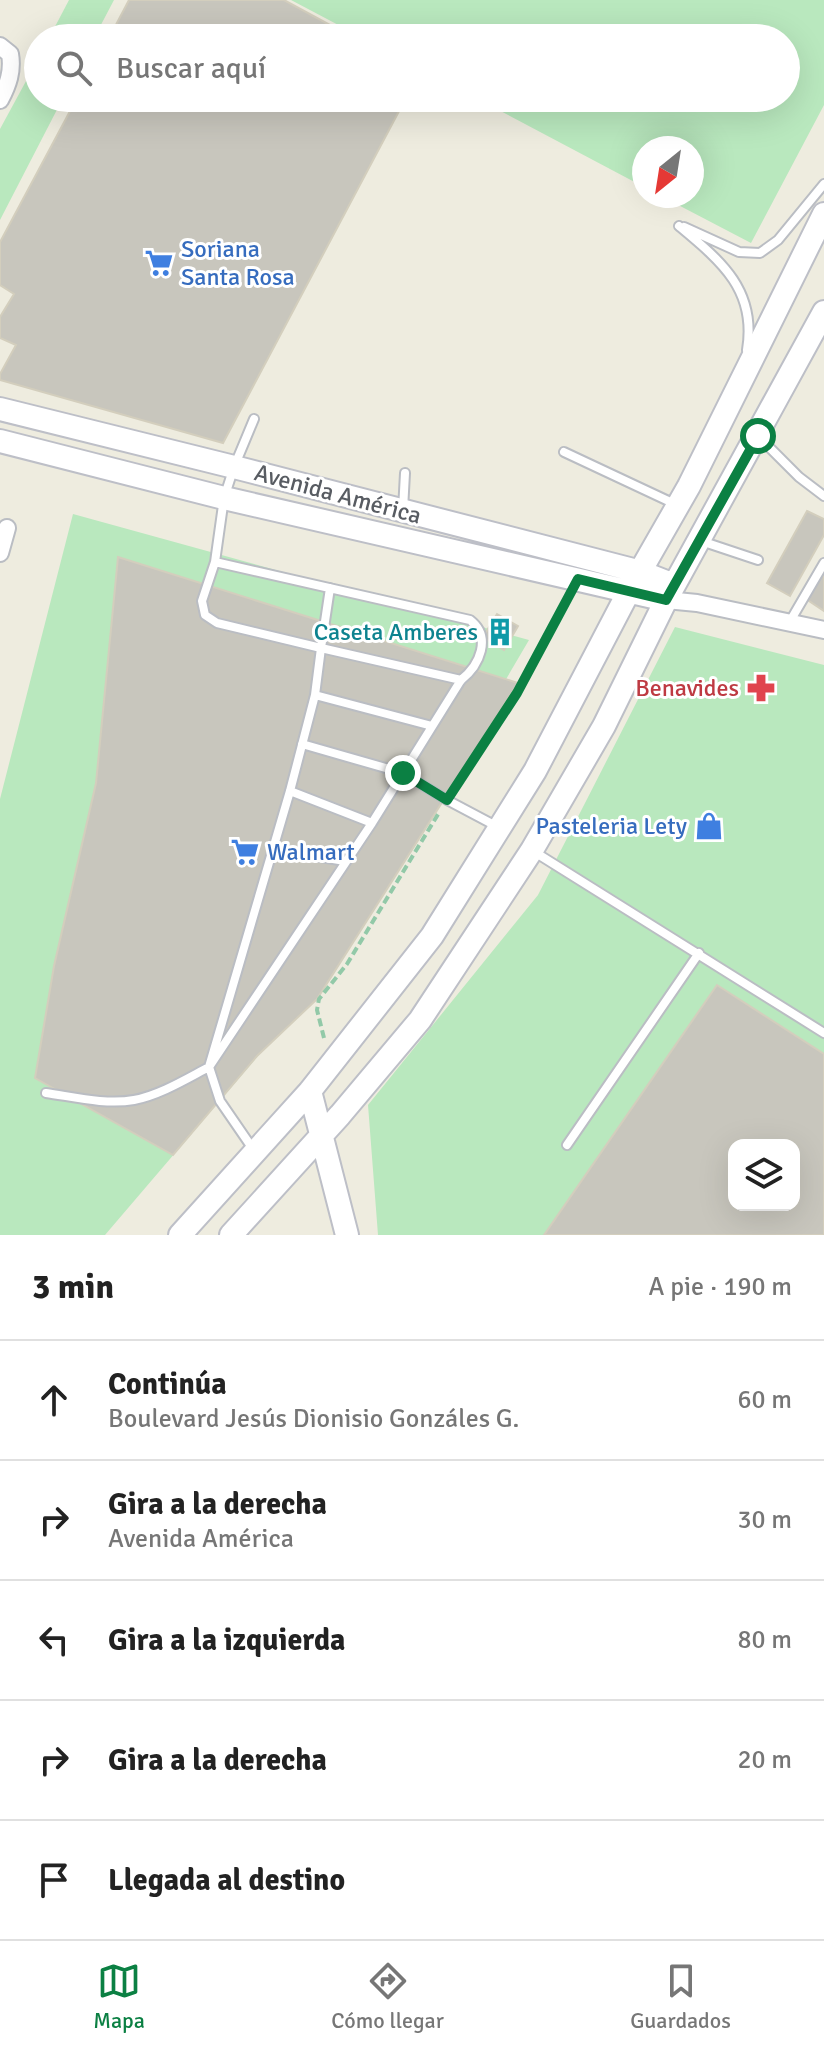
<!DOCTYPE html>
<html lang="es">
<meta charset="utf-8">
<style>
:root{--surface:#fff;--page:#f6f6f6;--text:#222;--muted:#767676;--line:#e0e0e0;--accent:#0b8043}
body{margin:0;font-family:Signika,sans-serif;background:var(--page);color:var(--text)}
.controls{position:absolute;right:24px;bottom:24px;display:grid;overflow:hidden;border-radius:16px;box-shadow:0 8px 32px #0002}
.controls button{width:72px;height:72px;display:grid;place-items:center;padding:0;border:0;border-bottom:2px solid var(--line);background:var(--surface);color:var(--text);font:40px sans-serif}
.compass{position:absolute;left:632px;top:136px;width:72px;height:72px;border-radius:50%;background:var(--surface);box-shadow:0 8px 32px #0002;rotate:210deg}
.stop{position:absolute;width:24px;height:24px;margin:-18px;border:6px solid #0b8043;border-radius:50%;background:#fff}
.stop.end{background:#0b8043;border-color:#fff;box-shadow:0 2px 8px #0008}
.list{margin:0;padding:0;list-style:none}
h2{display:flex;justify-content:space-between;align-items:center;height:104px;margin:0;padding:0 32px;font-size:34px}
h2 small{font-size:26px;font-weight:400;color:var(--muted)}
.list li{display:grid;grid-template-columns:52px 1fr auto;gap:24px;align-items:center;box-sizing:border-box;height:120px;padding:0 32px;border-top:2px solid var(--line)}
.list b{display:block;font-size:30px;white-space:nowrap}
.list p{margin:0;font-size:26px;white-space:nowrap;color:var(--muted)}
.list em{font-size:26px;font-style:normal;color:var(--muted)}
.icon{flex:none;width:44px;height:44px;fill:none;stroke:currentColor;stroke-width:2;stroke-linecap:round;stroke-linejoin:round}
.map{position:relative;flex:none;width:824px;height:1235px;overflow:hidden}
.search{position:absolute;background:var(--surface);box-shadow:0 8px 32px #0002;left:24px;right:24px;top:24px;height:88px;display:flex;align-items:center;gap:20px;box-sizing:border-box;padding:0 28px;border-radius:44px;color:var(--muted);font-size:30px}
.sheet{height:704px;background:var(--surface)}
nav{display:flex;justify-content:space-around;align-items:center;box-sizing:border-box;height:112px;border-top:2px solid var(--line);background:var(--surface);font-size:22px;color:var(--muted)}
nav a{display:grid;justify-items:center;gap:4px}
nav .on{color:var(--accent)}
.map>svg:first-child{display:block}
.green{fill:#b9e8be;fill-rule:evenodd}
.building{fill:#c8c6bd;stroke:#d3cebd;stroke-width:2;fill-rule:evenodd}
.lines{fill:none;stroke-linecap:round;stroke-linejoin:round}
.lane-casing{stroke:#babdc3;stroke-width:12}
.street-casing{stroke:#babdc3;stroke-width:20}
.secondary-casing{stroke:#bdbfc7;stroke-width:26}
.path{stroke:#92c9a8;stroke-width:4;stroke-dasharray:8 4;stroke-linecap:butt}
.lane{stroke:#fff;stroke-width:8}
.street{stroke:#fff;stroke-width:16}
.secondary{stroke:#fff;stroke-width:22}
.route{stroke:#0b8043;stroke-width:10}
.labels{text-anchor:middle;stroke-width:6;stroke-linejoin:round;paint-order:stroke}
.shop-label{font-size:24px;fill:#366cbe;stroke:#fff;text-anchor:start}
.street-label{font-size:24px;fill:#585c62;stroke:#fff}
.culture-label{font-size:24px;fill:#0d838f;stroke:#fff;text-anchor:end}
.health-label{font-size:24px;fill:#be3a42;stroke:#fff;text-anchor:end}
</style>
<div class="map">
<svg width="824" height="1235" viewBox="0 0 824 1235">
<rect width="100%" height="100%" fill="#eeecdf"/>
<!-- green -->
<path class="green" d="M69,0H114L94,38H49Z
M291,0H824V105L751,243L661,196H692V148H644V187L476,98H786V38H363Z
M38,59V98H63L0,220V129Z
M73,514L529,640L345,954L105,1235H0V799Z
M675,627L824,665V1235H378L368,1105L538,895ZM734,1145H794V1205H734Z"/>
<!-- building -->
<path class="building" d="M129,0H284L354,38H109Z
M77,98H406L223,443L0,380V374L16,345L0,338V317L14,294L0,285V242Z
M807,511L824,519V535L790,596L767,583Z
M118,557L518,683L317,999L257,1056L173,1155L35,1078L54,966L96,783Z
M820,576H824V611L806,599Z
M497,614L518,626L504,650L483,637Z
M717,985L824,1054V1235H544ZM734,1145H794V1205H734Z"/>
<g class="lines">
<defs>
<path id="lane" d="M679,226C721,261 757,290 747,350
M684,227L739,252L760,253L778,240L824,184
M758,436L799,477L824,496
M564,452L677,505
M403,510L405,473
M701,541L758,560
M330,588L321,648L461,680
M789,623L824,563
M315,695L432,726
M302,744L403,773L447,800L498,827
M290,791L372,823
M273,849L345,861
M533,851L824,1033
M46,1093C74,1097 106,1105 134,1100C160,1095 186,1079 209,1067L290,791L315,695L321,648L217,623L205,615L202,601L215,562
M567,1145L699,953
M253,1149L220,1101L209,1067L372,823L461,680C480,665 492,637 470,620L215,562L224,498L234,467L254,419"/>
<path id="street" d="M0,46L10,54C13,71 8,85 0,100
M0,553L7,528
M666,600L697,603L824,630"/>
<path id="secondary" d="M0,409L234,467L641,572L674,585
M0,441L224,498L666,600
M310,1091L347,1235
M180,1235L310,1091L432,936L535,771L629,591L689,486L824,214
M231,1235L340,1115L420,1020L532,850L604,726L666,600L824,312"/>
</defs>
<!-- lane casing -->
<use href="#lane" class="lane-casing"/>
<!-- street casing -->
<use href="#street" class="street-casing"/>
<!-- secondary casing -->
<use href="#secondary" class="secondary-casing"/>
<!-- path -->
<path class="path" d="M453,790L517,693L567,599
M324,1038L317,1010L319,999L347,964L440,811"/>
<!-- lane -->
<use href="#lane" class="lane"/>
<!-- street -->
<use href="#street" class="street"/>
<!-- secondary -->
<use href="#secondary" class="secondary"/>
</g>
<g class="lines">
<!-- route -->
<path class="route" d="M403,773L447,800L517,693L578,579L666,600L758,436"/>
</g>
<!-- icons -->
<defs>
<symbol id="supermarket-bare" viewBox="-9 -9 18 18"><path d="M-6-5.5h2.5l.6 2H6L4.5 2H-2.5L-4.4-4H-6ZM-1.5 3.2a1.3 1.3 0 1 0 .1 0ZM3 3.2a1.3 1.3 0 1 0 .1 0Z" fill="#3f7fe0" stroke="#fff" stroke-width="2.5" paint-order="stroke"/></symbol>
<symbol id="building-bare" viewBox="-9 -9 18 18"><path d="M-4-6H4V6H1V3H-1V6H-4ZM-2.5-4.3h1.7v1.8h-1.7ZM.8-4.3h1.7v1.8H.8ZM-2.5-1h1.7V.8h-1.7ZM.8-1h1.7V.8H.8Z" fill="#0f9aa8" stroke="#fff" stroke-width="2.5" paint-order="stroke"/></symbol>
<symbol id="pharmacy-bare" viewBox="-9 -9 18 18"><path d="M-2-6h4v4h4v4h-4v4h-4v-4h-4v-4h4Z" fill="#e0444e" stroke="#fff" stroke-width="2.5" paint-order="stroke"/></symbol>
<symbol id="shop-bare" viewBox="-9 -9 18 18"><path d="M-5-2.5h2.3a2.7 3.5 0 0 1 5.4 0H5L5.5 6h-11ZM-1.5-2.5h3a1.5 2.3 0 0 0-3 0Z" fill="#3f7fe0" stroke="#fff" stroke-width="2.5" paint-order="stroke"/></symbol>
</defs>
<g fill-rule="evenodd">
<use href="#supermarket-bare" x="139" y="243" width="40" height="40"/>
<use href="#building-bare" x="480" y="612" width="40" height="40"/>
<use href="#pharmacy-bare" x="741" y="668" width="40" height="40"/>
<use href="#shop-bare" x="689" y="806" width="40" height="40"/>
<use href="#supermarket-bare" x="225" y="832" width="40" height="40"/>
</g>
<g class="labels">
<!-- shop labels -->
<g class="shop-label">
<text x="181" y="257">Soriana<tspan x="181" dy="28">Santa Rosa</tspan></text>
<text x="687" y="834" text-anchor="end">Pasteleria Lety</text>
<text x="267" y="860">Walmart</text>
</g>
<!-- street labels -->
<g class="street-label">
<text transform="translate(338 494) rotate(15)" y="8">Avenida América</text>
</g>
<!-- culture labels -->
<g class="culture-label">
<text x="478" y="640">Caseta Amberes</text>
</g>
<!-- health labels -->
<g class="health-label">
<text x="739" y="696">Benavides</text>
</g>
</g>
</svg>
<div class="controls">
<button><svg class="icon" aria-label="layers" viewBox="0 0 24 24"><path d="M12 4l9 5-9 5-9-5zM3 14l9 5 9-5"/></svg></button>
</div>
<svg class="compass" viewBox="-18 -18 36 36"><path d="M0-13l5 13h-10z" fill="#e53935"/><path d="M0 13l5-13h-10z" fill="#767676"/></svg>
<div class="stop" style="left:758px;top:436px"></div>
<div class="stop end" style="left:403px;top:773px"></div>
<div class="search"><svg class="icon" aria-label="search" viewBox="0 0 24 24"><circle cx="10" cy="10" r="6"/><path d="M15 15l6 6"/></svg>Buscar aquí</div>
</div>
<section class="sheet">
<h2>3 min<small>A pie · 190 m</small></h2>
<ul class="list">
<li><svg class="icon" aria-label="ahead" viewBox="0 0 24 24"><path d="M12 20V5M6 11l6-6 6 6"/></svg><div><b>Continúa</b><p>Boulevard Jesús Dionisio Gonzáles G.</p></div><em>60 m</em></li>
<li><svg class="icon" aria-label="right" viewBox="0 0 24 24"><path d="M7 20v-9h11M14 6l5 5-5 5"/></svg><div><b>Gira a la derecha</b><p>Avenida América</p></div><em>30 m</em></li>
<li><svg class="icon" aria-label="left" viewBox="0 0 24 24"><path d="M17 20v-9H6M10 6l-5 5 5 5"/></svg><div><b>Gira a la izquierda</b></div><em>80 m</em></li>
<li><svg class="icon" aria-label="right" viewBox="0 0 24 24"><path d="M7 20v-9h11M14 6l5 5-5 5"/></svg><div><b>Gira a la derecha</b></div><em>20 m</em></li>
<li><svg class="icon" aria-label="arrive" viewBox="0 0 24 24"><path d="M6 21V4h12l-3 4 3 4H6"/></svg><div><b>Llegada al destino</b></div></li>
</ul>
</section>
<nav>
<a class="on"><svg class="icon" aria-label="map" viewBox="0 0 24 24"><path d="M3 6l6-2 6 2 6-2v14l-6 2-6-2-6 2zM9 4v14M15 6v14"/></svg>Mapa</a>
<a><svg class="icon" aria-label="directions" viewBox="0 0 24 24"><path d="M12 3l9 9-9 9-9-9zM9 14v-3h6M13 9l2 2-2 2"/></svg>Cómo llegar</a>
<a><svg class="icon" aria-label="saved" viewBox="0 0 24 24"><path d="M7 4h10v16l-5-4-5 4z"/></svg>Guardados</a>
</nav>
